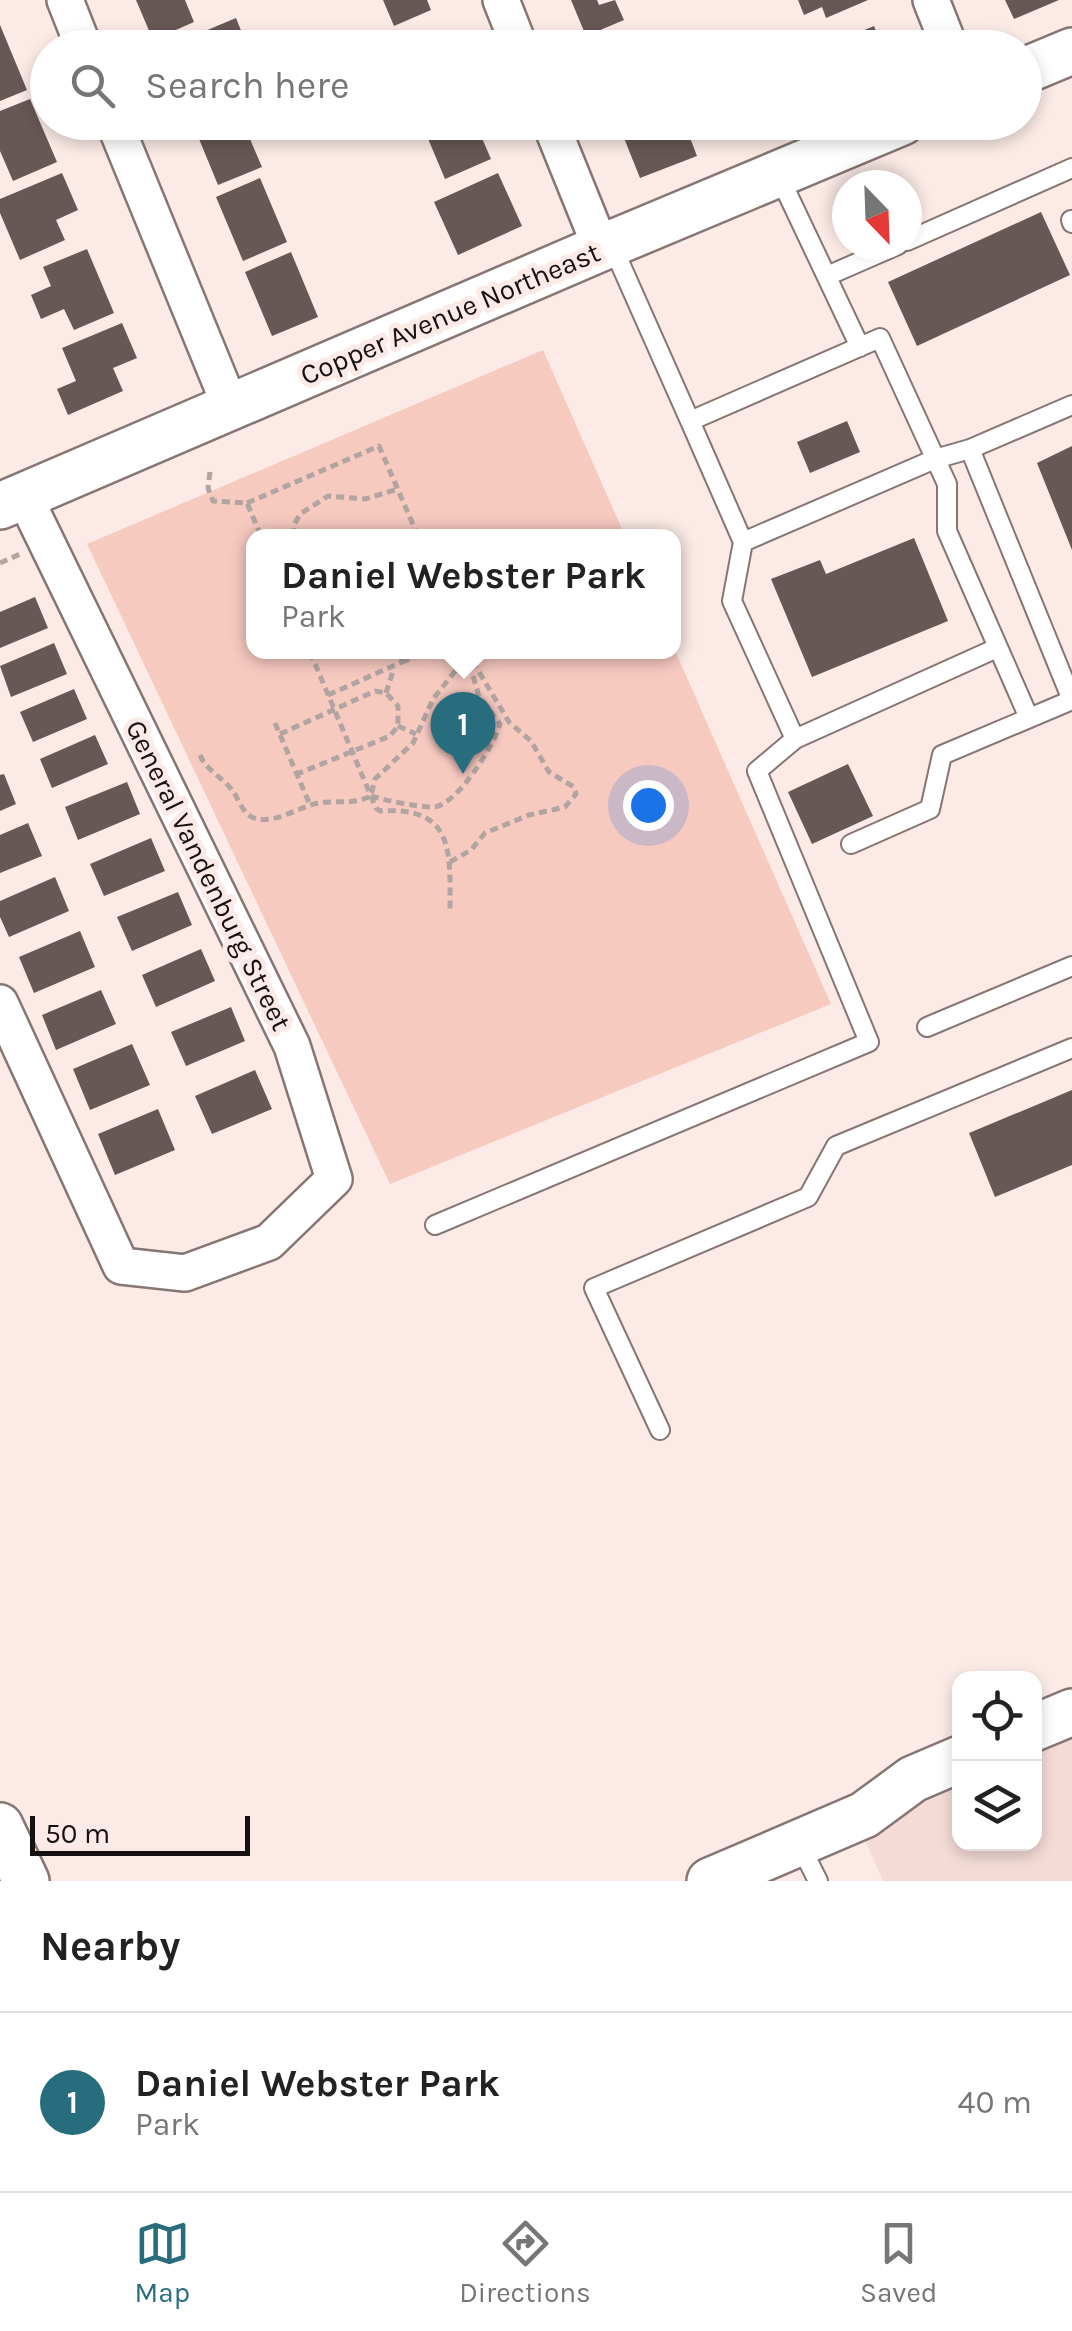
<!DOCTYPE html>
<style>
:root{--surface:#fff;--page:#f2f2f2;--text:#222;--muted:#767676;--line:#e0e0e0;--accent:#286d7d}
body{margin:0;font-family:Karla,sans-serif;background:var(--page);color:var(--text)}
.controls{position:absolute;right:30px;bottom:30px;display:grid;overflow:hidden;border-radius:20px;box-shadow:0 5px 15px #0003}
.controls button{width:90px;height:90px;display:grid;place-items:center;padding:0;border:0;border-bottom:2px solid var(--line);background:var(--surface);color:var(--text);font:50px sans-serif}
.compass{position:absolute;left:832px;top:170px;width:90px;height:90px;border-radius:50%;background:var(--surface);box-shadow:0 5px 15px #0003;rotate:157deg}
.scale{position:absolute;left:30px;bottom:25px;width:220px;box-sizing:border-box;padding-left:10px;border:5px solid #161110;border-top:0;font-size:28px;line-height:35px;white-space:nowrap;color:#161110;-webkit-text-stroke:8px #fbeae6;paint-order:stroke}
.you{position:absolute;left:648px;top:805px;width:35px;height:35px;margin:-25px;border:8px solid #fff;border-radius:50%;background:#1a73e8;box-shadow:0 0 0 15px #1a73e833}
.badge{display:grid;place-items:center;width:65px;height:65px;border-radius:50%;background:var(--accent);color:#fff;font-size:32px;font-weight:700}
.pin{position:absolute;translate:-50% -82px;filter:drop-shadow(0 2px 5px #0008)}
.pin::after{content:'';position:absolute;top:52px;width:35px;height:30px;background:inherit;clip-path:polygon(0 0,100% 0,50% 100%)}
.popup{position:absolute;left:246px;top:529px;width:435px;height:130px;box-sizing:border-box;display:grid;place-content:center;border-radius:20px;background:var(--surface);filter:drop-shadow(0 2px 8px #0005);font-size:32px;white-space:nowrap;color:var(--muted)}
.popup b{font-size:38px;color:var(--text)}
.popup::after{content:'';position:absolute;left:50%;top:100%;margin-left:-20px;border:20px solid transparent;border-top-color:var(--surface)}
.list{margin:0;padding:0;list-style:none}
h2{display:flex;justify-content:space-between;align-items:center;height:130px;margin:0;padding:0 40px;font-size:42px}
h2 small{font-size:32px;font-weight:400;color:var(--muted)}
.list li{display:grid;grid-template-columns:65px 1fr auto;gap:30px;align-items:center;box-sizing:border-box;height:180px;padding:0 40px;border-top:2px solid var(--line)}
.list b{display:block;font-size:38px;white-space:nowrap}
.list p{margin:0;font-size:32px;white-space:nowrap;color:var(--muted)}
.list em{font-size:32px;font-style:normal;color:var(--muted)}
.icon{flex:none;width:55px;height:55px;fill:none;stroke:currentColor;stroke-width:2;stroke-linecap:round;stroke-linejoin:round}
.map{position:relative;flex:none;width:1072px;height:1881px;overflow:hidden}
.search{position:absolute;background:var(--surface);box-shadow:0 5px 15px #0003;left:30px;right:30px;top:30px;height:110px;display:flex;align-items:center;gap:25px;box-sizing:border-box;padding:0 35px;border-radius:55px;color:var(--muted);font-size:38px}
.sheet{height:310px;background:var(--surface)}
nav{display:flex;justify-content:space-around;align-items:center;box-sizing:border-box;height:140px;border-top:2px solid var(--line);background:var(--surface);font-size:28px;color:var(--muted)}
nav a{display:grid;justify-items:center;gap:5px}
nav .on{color:var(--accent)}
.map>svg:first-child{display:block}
.built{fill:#f4dbd6}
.green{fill:#f7cac0}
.building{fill:#665855}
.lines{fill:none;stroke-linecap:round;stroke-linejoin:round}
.service-casing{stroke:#857673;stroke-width:22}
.minor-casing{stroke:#857673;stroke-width:40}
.tertiary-casing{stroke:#857673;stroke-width:50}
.path{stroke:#b1a4a1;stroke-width:5;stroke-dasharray:8 5;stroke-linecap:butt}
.service{stroke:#fff;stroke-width:18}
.minor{stroke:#fff;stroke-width:35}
.tertiary{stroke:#fff;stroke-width:45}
.labels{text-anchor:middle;stroke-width:10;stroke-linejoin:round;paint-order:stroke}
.street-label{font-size:28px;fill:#161110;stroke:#fbeae6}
</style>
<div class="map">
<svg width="1072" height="1881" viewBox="0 0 1072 1881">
<rect width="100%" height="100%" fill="#fbeae6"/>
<!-- built -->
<path class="built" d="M1072,1738V1881H883L860,1828L959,1786L960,1844H1034L1035,1754Z"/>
<!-- green -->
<path class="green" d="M543,350L625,536H253V652H673V646L831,1004L390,1184L87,544Z"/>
<!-- building -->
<path class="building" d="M136,0H185L194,22L153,40Z
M383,0H427L431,10L394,26Z
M571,0H597L599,5L615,0L624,20L586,36Z
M798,0H868L826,18L822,7L804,15Z
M1005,0H1059L1014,19Z
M236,18L248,48H167V47Z
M0,25L27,90L0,101Z
M874,26L883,48H833L831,44Z
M438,33L444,48H404V47Z
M631,37L636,48H606V47Z
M30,99L57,162L13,181L0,151V111Z
M192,122L243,123L262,167L218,185Z
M421,122H475L491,159L445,179Z
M633,122H660L662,129L684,122L697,156L640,178L620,128Z
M62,173L78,210L56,220L65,240L20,260L0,213V199Z
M498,173L522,226L458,255L434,202Z
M260,178L287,242L243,261L216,197Z
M1041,212L1070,275L917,346L888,282Z
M87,249L114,313L74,330L64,309L41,319L31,295L51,286L43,267Z
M291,252L318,317L272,336L245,272Z
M122,323L137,358L113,368L123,391L68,415L57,389L76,381L62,348Z
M847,421L860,452L810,473L797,442Z
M1072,446V550L1037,463Z
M914,538L948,621L812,677L771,579L820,560L826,574Z
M35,597L48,628L0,648V612Z
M54,643L67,674L11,697L0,666Z
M74,689L87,719L33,742L20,712Z
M95,735L108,764L52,788L40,759Z
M848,764L873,816L812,844L788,792Z
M4,774L16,804L0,811V775Z
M127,782L140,814L78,840L65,807Z
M28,823L42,856L0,873V835Z
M151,838L165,871L104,896L90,864Z
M55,877L69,911L9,937L0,917V901Z
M178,892L192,925L132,951L117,917Z
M80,931L95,967L34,993L19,957Z
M201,949L215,981L156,1007L142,975Z
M101,990L116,1024L56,1050L42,1015Z
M231,1007L245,1041L186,1066L171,1032Z
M132,1044L150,1085L90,1110L73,1069Z
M255,1070L272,1109L212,1134L195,1096Z
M1072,1090V1165L995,1197L969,1133Z
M158,1109L175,1150L115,1175L98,1134Z"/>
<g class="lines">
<defs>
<path id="service" d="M779,176L860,347
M1071,220L1072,223
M907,241L1072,168
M611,243L690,421
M827,276L898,245
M970,449L935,459L743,542L690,421L880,338L947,484V531L1029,718
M743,542L732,601L795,739L997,648
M851,844L930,809L942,755L1072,700L970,449L1072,405
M927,1027L1072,966
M435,1225L869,1042L757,771L795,739
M660,1430L594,1288L808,1197L836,1146L1072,1048
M799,1843L818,1881"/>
<path id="minor" d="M65,0L84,48
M501,0L520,48
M931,0L950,48
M114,122L231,408
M550,122L601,248
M0,1003L121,1266L185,1273L269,1242L334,1179L292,1046L24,496"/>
<path id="tertiary" d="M1024,71L1072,51
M0,506L601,248L902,122
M1034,1728L1072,1712
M0,1826L26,1881
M710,1881L864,1815L913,1779L960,1759"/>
</defs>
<!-- service casing -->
<use href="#service" class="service-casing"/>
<!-- minor casing -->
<use href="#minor" class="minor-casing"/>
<!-- tertiary casing -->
<use href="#tertiary" class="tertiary-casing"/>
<!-- path -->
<path class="path" d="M210,472L208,488L213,501L247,503L261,536
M247,503L379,446L418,536
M294,536V525L300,514L328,496L365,499L398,489
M0,563L20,554
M310,652L376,808L380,811C455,806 450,852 450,911
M402,662L428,652
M386,693L394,668
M328,695L402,662L401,652
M275,723L310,805
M398,726L416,734
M280,734L375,691L386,693L398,706V726L390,736L297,774
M200,755C206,770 222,777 232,790C238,797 241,810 250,816C269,828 298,807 318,803C336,800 354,805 371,796L375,779L413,743L433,699L468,655
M371,796C388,801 417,807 433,807C456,807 495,744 500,724L479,696L467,656
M450,862L471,850L485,833L529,815L565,807L576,794L574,787L549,772L531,741L509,722L467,652"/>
<!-- service -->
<use href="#service" class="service"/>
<!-- minor -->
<use href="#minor" class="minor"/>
<!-- tertiary -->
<use href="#tertiary" class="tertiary"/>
</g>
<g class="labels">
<!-- street labels -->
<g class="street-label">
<text transform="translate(450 313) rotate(-23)" y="10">Copper Avenue Northeast</text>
<text transform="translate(209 875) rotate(64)" y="10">General Vandenburg Street</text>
</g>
</g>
</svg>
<div class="controls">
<button><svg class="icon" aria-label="locate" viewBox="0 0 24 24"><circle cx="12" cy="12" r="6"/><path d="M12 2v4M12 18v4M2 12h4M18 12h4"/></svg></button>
<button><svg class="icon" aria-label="layers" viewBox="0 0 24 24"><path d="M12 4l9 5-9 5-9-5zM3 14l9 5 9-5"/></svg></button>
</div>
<svg class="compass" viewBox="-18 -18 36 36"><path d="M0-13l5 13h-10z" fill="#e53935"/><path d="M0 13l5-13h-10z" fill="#767676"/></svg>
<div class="scale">50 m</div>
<div class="you"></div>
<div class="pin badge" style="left:463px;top:774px">1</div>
<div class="popup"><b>Daniel Webster Park</b>Park</div>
<div class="search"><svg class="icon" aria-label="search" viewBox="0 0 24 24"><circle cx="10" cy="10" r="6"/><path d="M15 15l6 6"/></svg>Search here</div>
</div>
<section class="sheet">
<h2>Nearby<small></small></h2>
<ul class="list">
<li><span class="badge">1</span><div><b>Daniel Webster Park</b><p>Park</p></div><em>40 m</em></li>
</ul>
</section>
<nav>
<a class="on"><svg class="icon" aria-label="map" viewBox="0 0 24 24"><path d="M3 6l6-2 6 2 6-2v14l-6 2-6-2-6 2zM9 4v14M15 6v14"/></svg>Map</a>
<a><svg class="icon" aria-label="directions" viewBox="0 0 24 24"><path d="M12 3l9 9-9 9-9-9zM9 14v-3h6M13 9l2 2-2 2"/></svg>Directions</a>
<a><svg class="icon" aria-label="saved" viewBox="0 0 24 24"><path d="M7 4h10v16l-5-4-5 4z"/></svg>Saved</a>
</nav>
